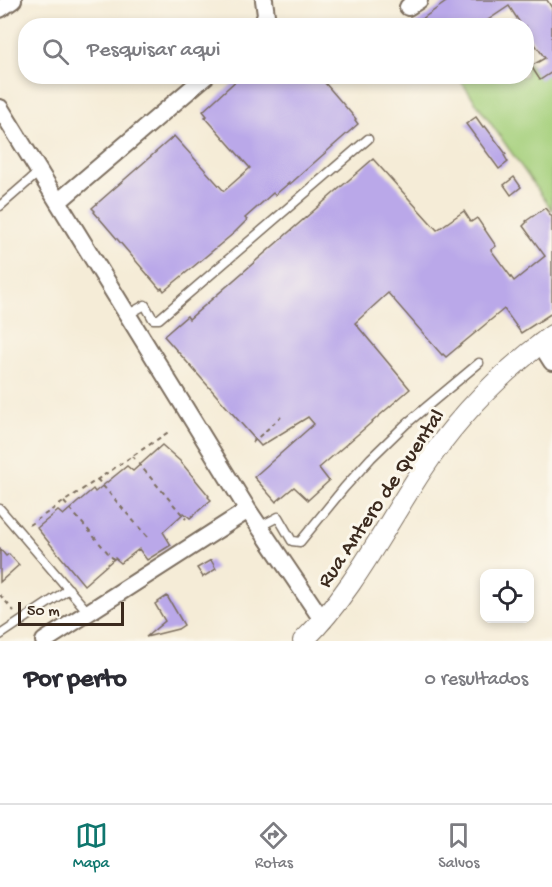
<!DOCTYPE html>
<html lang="pt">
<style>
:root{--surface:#fff;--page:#f7f7f7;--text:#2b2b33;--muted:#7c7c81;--line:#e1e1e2;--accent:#0f766e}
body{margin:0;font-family:"Gochi Hand",sans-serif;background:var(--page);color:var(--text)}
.controls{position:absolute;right:18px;bottom:18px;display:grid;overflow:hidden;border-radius:12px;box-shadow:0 3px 9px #0003}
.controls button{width:54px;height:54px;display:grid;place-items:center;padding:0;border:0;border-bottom:2px solid var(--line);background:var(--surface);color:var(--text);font:30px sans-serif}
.scale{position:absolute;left:18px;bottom:15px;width:106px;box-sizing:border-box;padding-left:6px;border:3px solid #3b2a1e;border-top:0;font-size:16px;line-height:21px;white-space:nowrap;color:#3b2a1e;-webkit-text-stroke:4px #fbf7ec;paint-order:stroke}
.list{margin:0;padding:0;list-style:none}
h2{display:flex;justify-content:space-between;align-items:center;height:78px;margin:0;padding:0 24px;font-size:26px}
h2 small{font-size:20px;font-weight:400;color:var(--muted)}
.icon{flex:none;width:33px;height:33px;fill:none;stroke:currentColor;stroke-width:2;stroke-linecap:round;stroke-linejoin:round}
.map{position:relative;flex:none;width:552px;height:641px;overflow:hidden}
.search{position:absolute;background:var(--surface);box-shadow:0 3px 9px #0003;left:18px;right:18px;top:18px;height:66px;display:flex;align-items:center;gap:15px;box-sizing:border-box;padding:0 21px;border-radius:24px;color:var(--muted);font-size:22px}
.sheet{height:162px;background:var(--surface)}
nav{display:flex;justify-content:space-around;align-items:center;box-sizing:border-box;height:84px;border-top:2px solid var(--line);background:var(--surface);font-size:16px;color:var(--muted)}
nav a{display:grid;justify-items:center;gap:3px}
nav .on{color:var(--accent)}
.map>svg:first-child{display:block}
.green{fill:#a6d07d;stroke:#707d4e;stroke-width:1.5}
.building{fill:#baa8e9}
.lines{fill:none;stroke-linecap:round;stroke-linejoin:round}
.service-casing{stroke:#7c6e5f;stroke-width:11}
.minor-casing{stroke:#7c6e5f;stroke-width:20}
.tertiary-casing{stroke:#7c6e5f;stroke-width:22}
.path{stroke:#7c6e5f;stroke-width:2;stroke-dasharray:4.5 4.5;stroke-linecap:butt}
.service{stroke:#fff;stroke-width:8}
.minor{stroke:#fff;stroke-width:16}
.tertiary{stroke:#fff;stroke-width:20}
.labels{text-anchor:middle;stroke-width:6;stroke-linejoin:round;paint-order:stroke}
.street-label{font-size:22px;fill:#3b2a1e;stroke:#fbf7ec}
</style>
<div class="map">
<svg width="552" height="641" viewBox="0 0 552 641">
<rect width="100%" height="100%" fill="#fbf7ec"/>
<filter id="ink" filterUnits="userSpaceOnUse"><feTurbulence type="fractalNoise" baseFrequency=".0167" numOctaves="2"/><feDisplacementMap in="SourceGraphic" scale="12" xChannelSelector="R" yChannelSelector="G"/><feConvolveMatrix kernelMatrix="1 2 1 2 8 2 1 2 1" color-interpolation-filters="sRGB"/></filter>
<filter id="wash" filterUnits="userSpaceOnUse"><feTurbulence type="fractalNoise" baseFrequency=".008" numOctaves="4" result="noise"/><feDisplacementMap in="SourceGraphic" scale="24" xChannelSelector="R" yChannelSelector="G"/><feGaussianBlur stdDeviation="1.35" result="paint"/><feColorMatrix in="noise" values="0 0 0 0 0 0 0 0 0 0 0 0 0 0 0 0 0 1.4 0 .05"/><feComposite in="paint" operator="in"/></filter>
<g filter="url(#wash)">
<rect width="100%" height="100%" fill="#f5ecd7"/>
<!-- green -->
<path class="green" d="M527,61L539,77L552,69V210L458,77L526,76Z"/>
<g id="blocks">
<!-- building -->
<path class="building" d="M449,0H547L552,8V72L540,80L531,66L545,58L526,32V26H522L509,6L488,20L491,26H412Z
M241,76H319L356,119L355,120L358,124L290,184L289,183L275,195L273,193L245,218L247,220L234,233L164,291L162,288L160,289L94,212L95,211L92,208L174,136L224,191L250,168L205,117L207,116L203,111Z
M476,117L483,127L485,126L506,154L504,155L508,162L499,169L466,124Z
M373,159L437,230L464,211L471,222L477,218L496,246L491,250L514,281L545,256L523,226L527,222L526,221L545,208L552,217V313L521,333L504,309L446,357L443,354L442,355L388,293L355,323L410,389L319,468L329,481L308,500L294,487L276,502L254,477L314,424L308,417L261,446L164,336L187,316L189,319Z
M514,177L521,187L511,195L504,185Z
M162,445L180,461L209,496L208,497L211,500L190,518L184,513L163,532L171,545L147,560L139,549L121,563L115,558L84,585L37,528L58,511L63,515L93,489L95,492L127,466L133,471Z
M0,549L6,556L9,554L19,565L0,582Z
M211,560L216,569L203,577L197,568Z
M167,596L184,625L178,629L146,637L165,621L155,604Z"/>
</g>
</g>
<g filter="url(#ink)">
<use href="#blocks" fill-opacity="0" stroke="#7c6e5f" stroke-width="1.5"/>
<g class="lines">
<defs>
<path id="service" d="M0,206L39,172
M127,315L145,305L153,319H159L368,139
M0,509L88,612
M259,527L278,517L292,541L300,542L344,488L371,458L406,424L479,363
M0,635L69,589"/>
<path id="minor" d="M408,7L419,0
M0,9L13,0
M262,26L266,15L264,0
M0,108L248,510L323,621
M58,202L206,76
M540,343L552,362
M44,641L248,510"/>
<path id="tertiary" d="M303,641C353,592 384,528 423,469C457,417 502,372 552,335"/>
</defs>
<!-- service casing -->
<use href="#service" class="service-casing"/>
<!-- minor casing -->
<use href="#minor" class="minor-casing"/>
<!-- tertiary casing -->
<use href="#tertiary" class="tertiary-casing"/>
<!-- path -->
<path class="path" d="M252,443L281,417
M132,456L186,519
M97,479L150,540
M64,502L115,561
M29,525L170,431
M0,595L14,611"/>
<!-- service -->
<use href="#service" class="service"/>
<!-- minor -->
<use href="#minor" class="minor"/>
<!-- tertiary -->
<use href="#tertiary" class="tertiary"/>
</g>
</g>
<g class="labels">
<!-- street labels -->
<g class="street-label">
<text transform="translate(379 497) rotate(-56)" y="8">Rua Antero de Quental</text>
</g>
</g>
</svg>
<div class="controls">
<button><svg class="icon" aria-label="locate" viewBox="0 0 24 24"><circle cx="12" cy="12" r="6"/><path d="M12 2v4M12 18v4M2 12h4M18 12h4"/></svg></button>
</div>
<div class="scale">50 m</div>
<div class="search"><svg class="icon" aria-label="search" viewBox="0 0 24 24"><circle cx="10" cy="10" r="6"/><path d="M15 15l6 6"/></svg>Pesquisar aqui</div>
</div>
<section class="sheet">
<h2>Por perto<small>0 resultados</small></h2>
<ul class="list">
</ul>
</section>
<nav>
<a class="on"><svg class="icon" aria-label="map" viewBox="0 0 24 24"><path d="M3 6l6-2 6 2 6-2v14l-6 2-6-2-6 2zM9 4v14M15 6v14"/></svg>Mapa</a>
<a><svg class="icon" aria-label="directions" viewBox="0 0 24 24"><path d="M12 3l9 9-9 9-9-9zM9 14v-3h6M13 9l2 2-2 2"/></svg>Rotas</a>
<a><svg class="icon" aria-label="saved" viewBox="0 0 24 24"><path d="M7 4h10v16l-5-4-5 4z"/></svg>Salvos</a>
</nav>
